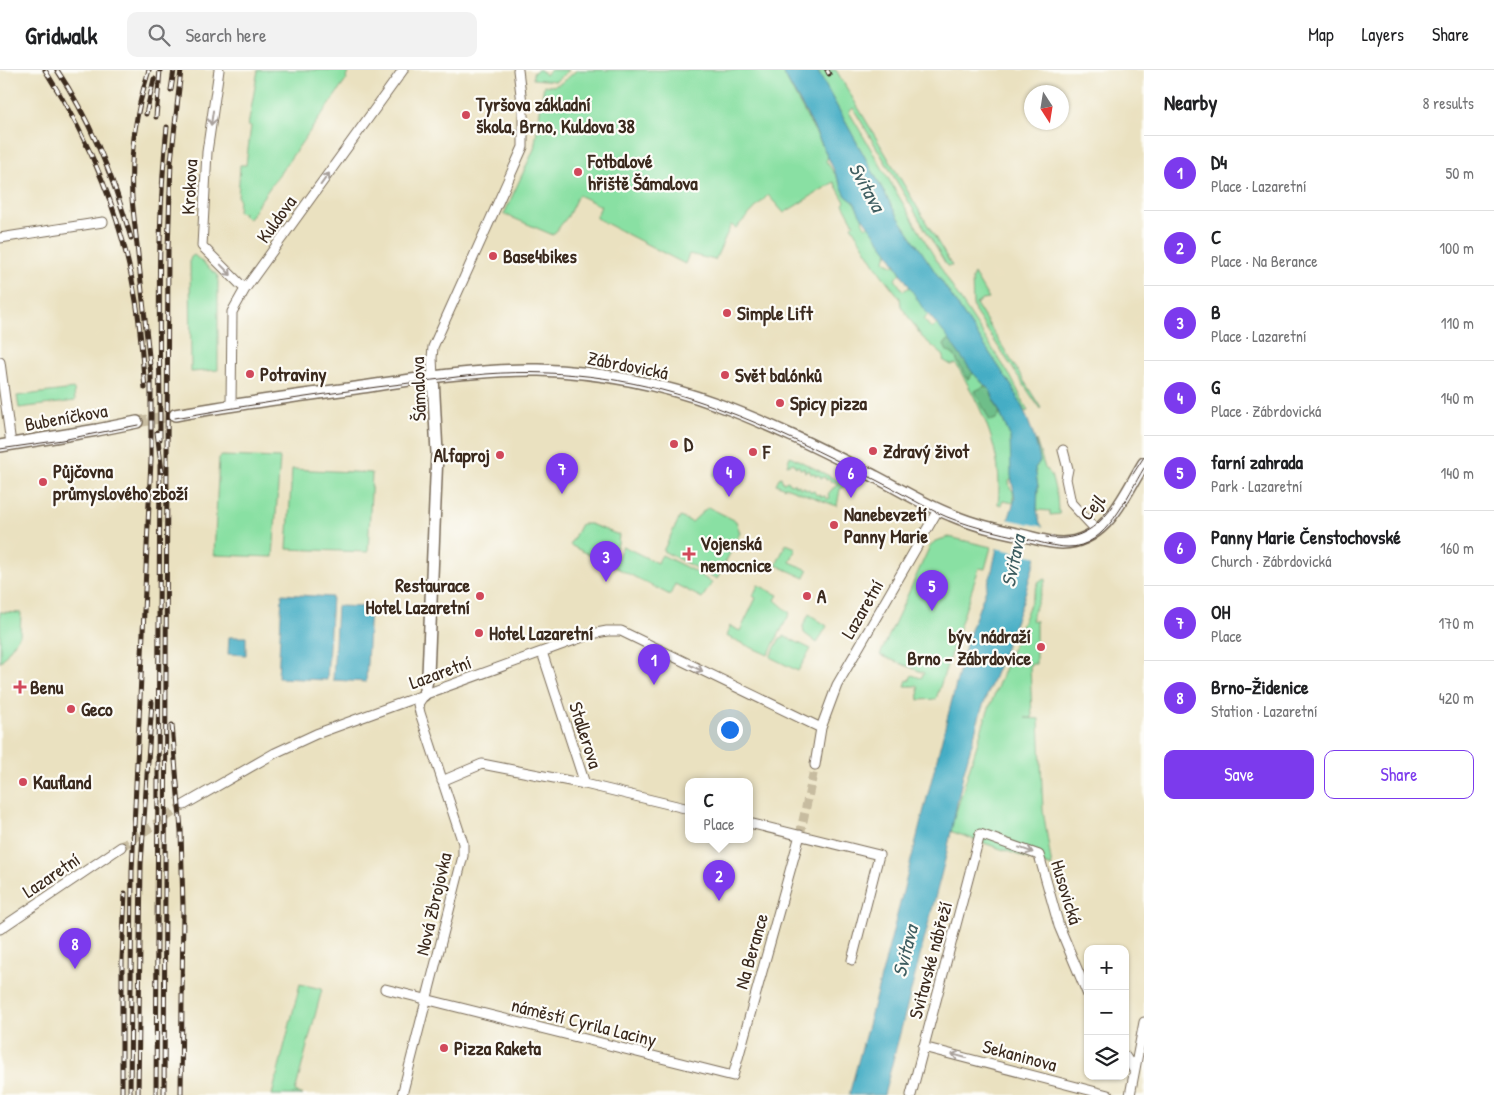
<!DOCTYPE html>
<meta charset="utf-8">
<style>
:root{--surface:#fff;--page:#f2f2f2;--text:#202124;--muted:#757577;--line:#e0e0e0;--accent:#7c3aed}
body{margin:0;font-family:"Patrick Hand",sans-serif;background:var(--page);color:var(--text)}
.controls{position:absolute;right:15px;bottom:15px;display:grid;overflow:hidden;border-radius:10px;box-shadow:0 1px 4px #0004}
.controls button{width:45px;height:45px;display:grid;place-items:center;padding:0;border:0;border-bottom:1px solid var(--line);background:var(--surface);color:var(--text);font:25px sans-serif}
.compass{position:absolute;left:1024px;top:15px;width:45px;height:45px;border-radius:50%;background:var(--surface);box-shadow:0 1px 4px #0004;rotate:168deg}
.you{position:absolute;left:729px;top:659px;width:18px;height:18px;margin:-12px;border:4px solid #fff;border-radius:50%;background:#1a73e8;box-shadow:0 0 0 8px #1a73e833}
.badge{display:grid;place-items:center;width:32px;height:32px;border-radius:50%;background:var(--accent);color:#fff;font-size:16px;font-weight:700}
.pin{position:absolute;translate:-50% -41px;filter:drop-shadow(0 1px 2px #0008)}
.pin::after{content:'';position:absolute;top:26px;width:18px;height:15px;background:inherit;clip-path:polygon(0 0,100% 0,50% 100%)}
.popup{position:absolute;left:685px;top:708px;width:68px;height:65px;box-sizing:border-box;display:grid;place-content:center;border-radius:10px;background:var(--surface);filter:drop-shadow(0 1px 4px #0005);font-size:16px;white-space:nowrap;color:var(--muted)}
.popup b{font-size:19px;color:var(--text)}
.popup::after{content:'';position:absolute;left:50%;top:100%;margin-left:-10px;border:10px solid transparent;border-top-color:var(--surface)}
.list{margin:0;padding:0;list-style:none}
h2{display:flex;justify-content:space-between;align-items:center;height:65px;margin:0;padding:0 20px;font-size:21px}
h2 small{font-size:16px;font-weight:400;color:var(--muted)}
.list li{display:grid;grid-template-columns:32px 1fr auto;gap:15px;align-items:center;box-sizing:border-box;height:75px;padding:0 20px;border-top:1px solid var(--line)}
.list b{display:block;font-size:19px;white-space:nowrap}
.list p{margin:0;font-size:16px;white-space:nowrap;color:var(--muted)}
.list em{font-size:16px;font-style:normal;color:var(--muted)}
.actions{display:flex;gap:10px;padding:15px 20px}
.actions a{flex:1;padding:11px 0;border:1px solid var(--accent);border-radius:10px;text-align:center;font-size:18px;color:var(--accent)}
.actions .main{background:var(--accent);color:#fff}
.icon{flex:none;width:28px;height:28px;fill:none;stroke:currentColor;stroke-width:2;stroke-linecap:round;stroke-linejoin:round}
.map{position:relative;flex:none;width:1144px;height:1025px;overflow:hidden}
header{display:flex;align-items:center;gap:30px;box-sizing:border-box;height:70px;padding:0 25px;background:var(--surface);border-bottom:1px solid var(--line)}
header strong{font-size:24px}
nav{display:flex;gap:28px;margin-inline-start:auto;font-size:18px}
.search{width:350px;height:45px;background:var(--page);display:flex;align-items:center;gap:12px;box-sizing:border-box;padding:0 18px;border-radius:10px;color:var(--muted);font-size:19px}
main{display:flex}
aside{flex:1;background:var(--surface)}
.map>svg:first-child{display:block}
.green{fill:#89e0a3;stroke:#628560}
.forest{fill:#6ebe89;stroke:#547454}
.water{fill:#45adc5;stroke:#406c72}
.pier{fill:#eae1c0}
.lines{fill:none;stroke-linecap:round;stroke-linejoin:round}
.minor-tunnel{stroke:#c7bca0;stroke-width:9;stroke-dasharray:9 4.5;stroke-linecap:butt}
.tertiary-tunnel{stroke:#c7bca0;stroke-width:11;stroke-dasharray:11 5.5;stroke-linecap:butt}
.minor-casing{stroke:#786a57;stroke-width:11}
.tertiary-casing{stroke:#786a57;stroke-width:14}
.minor{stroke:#fff;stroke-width:9}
.tertiary{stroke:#fff;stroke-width:11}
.tram{stroke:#3b2a1e;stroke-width:1}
.rail-casing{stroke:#3b2a1e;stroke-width:5}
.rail{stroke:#fdfcf7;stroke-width:3;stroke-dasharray:9;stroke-linecap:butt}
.oneway{stroke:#a79f9a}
.poi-dot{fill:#d1495b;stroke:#fdfcf7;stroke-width:2}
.labels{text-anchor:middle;stroke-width:4.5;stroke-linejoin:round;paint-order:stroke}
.poi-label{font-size:19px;font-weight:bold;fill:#3b2a1e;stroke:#fdfcf7;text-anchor:start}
.street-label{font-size:19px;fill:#3b2a1e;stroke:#fdfcf7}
.water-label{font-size:20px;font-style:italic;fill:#3f5e61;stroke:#fdfcf7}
</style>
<header>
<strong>Gridwalk</strong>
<div class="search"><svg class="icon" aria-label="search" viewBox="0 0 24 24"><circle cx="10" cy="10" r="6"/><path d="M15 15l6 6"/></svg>Search here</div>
<nav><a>Map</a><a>Layers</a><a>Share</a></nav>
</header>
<main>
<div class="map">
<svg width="1144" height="1025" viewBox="0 0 1144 1025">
<rect width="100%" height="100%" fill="#fdfcf7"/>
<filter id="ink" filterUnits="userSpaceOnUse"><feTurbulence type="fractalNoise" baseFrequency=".02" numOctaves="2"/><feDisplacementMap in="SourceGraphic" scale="10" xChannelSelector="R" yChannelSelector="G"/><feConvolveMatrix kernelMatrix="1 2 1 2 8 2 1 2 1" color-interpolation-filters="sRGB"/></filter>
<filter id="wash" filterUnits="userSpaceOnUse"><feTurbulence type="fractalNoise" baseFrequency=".0096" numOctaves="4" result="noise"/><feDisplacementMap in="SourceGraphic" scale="20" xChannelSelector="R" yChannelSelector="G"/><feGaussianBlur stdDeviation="1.12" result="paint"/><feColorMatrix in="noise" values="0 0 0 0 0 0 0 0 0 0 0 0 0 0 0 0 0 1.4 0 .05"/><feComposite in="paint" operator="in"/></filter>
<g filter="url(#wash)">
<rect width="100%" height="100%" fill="#eae1c0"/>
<!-- green -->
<path class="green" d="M258,0H350L346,7L347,9L258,134V135L249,149L243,145L244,143L238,142L239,128H238L240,95H246L251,56H248Z
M537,0H541L545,5L551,0H569L556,11L533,9V3Z
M577,0H782C796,30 814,57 828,87L826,91L837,107L846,126L854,132L863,149L862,152L866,157L868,155L888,182L884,191L894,196L895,194L901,203L895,209L903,221L910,217L928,244L924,250L932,259L937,254L949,269L944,275L947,281L954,285L967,309L973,303L985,316L976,321L996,349L1000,344L1010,366L1012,409L1009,411L1010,418L1013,421L1014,433L1003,431L1001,435L998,434C1004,382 982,338 956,294L951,295L943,290L944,286L922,267L901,236L900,228L881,204L851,156L854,154L843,134L845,132L834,112L784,143L768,125L736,158L731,155L715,190L689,184L685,194L596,148L601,136L578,125L568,146L553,165L504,144L534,79L544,15C559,19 566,9 577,0Z
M817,0H836L952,196H947L853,38L849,42L954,220L1011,307L1028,341L1025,342L1011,315L895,142Z
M194,185L216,204L218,207V300L191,302L190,188Z
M974,204L989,229L982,230L976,234L1041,338L1040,339L975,242L973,235L972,208Z
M74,319L75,331L19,338L17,326Z
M1036,370L1045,398L1051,405L1057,426L1058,441H1059L1060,444L1050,445V441L1037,440L1038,416L1035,398L1040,391Z
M222,386L280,388L273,487L214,485L219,388Z
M790,386L841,412L836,415L835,411L831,413L830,409L826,410L825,407L821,408L819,405L816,406L814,403L811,404L809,400L805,402L804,398L800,399L799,396L796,397L794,393L787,395Z
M722,393L743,403L735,418L713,405Z
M292,399L372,403L368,482L287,479Z
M781,407L783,413L788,411L790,414L794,413L795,416L799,415L800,418L804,417L806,420L809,419L811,422L814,421L816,425L820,424L821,427L825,426L827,429L830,428L828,424L833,418L843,413L847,415L840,419L837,436L785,417V418L776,414L779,408Z
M708,437L736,451L740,463L717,509L663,481L680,447L692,452Z
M581,454H590L619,465L618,474L608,494L570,475Z
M949,467L991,477L985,499L979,498L936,629L919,630L918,616H905L907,610L909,611L912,605L921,608L924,603L880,585L929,478L935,471Z
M786,474L796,478L790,492L808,500L805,508L776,495Z
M623,476L657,493L662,485L694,501L712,513L702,528L675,514L670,525L613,496Z
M1046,509L1031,550L1036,551V594H1030L1032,648H1025L1039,649L1043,740L1052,797L950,761L986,646L1039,511Z
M758,515L778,525L775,530L790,543L768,585L726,566L730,556L740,561L756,528L753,526Z
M0,542L21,543L20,565L0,593Z
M809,544L827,556L817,573L804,563L803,556Z
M784,566L811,579L798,601L770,587L780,568L783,569Z
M300,914L322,919L295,1022L303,1025H272Z"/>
<!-- forest -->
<path class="forest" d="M949,269L973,303L968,310L954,285L947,281L944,275Z
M985,316L990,320L1000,344L996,349L990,351L975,321Z"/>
<!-- water -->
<path class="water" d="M782,0H817L895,142L1011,315C1024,340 1035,363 1040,391L1035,398L1038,416L1037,440L1040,453L1043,457L1036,487L1022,534L981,641L963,705L946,786L884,1025H849L884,896L967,571L991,505L997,478H999L1015,429L1011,406L1010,366L990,320L973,303L945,264L922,237L888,182L861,146L854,132L846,126C835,103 825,80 814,58C804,38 792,20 782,0Z
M282,524L332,527L327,610L278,608Z
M337,536L370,537L366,612L333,610Z
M229,567H246V585L228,584Z"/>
<!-- pier -->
<path class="pier" d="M1006,449L1045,457L1039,487L995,478L998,476Z"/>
</g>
<g filter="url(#ink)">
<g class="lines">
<!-- minor-tunnel -->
<path class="minor-tunnel" d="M800,765L815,695
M121,777L184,735"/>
<!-- tertiary-tunnel -->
<path class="tertiary-tunnel" d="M137,352L175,345"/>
<defs>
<path id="minor" d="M219,0L207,82L202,176L245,219
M0,168L103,152
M0,292L11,374
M433,307L432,288L433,277L523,77V41L518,0
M231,335L232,242L245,219L403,0
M1063,380L1068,399L1066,409L1071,433L1097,461
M542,582L585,714L689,739
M815,695L821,658L837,615L938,440
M442,711L482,694L585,714
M184,735L275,683L316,664L591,564L607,561H621L821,658
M749,753L879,785L852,890
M0,859L121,777
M385,919L733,1006L800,765
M923,977L1108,1025
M1125,986L1134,1000
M402,1025L463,786V773L420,643L418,634L424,625
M911,1025L980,764L1039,785L1059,856L1088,925
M1130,1025L1144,952"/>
<path id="tertiary" d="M175,345C235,334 295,326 356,318C417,309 478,299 539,300C599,302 662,314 719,335C773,355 824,381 876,407C901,420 925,435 951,445C974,455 997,460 1021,465C1034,468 1049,473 1062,473C1107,472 1124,425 1144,393
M0,376L97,360L137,352
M424,625L428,605L437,383L433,307"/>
</defs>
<!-- minor casing -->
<use href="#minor" class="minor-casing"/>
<!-- tertiary casing -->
<use href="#tertiary" class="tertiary-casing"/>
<!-- minor -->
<use href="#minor" class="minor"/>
<!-- tertiary -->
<use href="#tertiary" class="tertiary"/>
<!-- tram -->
<path class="tram" d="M175,348C242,336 309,326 377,317C413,313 450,307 486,304C564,298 645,310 718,338C773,358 824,384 876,410C896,420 916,432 936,442C965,456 996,462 1026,469C1040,472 1054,477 1068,477C1106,478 1127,426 1144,398
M0,379L62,370L138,355
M1133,404L1144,387
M1046,467C1075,473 1097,459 1113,436"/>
<defs>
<path id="rail" d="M45,0C91,73 122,146 136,231C141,260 142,289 145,318
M57,0C91,51 114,109 131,168
M149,0C135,44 130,82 132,129L151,305
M827,0L829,4
M171,20L174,0
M146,44L154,9
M156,47L160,0
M157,362L162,402
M160,369C160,265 156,161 167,57
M172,655L181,760L183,838L181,1025
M122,1025V889L125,823
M130,1025L132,801L151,390V303
M138,1025L141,794L152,632
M156,1025L160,395
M164,1025L168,179L171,91L181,0"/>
</defs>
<!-- rail casing -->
<use href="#rail" class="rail-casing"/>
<!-- rail -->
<use href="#rail" class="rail"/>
</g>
<!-- one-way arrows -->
<defs><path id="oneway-shaft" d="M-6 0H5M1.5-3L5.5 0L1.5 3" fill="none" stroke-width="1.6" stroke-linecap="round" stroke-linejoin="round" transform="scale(1.25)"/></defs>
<g class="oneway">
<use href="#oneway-shaft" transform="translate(212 48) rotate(98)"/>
<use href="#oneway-shaft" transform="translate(325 109) rotate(-54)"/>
<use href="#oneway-shaft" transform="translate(226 200) rotate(46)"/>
<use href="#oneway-shaft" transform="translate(696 598) rotate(26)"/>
<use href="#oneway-shaft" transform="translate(1026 780) rotate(20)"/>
<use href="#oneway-shaft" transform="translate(959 986) rotate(-165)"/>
</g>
</g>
<!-- markers -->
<g class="poi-dot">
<circle cx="466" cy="45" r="5"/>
<circle cx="578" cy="102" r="5"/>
<circle cx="493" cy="186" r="5"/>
<circle cx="727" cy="243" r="5"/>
<circle cx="250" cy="304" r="5"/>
<circle cx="725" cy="305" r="5"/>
<circle cx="780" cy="333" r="5"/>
<circle cx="674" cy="374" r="5"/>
<circle cx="873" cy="381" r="5"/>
<circle cx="753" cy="382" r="5"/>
<circle cx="500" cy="385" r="5"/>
<circle cx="43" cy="412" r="5"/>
<circle cx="834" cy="455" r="5"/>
<path d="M686.5 476.5h5v5h5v5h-5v5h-5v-5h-5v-5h5z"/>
<circle cx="480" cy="526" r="5"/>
<circle cx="807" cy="526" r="5"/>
<circle cx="479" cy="563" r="5"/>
<circle cx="1041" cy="577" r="5"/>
<path d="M17.5 609.5h5v5h5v5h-5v5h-5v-5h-5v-5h5z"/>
<circle cx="71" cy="639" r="5"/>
<circle cx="23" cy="712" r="5"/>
<circle cx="444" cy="978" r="5"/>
</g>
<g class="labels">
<!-- poi labels -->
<g class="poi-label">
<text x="476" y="41">Tyršova základní<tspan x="476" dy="22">škola, Brno, Kuldova 38</tspan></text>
<text x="588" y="98">Fotbalové<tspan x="588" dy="22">hřiště Šámalova</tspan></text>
<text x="503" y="193">Base4bikes</text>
<text x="737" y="250">Simple Lift</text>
<text x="260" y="311">Potraviny</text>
<text x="735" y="312">Svět balónků</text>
<text x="790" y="340">Spicy pizza</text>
<text x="684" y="381">D</text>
<text x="883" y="388">Zdravý život</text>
<text x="763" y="389">F</text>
<text x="490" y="392" text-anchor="end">Alfaproj</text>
<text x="53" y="408">Půjčovna<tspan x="53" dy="22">průmyslového zboží</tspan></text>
<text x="844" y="451">Nanebevzetí<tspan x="844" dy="22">Panny Marie</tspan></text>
<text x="700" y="480">Vojenská<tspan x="700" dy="22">nemocnice</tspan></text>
<text x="470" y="522" text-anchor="end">Restaurace<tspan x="470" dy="22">Hotel Lazaretní</tspan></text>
<text x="817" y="533">A</text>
<text x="489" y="570">Hotel Lazaretní</text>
<text x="1031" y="573" text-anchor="end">býv. nádraží<tspan x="1031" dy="22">Brno - Zábrdovice</tspan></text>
<text x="30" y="624">Benu</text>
<text x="81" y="646">Geco</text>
<text x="33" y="719">Kaufland</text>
<text x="454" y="985">Pizza Raketa</text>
</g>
<!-- street labels -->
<g class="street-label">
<text transform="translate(189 117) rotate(-87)" y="7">Krokova</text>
<text transform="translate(276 149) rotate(-54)" y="7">Kuldova</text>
<text transform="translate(628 295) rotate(11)" y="7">Zábrdovická</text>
<text transform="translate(418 319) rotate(-92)" y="7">Šámalova</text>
<text transform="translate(66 347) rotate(-10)" y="7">Bubeníčkova</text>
<text transform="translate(1092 437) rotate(-50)" y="7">Cejl</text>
<text transform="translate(862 539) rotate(-60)" y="7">Lazaretní</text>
<text transform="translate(440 602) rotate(-20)" y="7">Lazaretní</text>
<text transform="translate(586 665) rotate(72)" y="7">Stallerova</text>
<text transform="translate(51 805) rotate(-34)" y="7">Lazaretní</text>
<text transform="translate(1067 822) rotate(73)" y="7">Husovická</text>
<text transform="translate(433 834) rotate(-77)" y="7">Nová Zbrojovka</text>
<text transform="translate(751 881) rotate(-74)" y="7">Na Berance</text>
<text transform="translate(930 890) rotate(-75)" y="7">Svitavské nábřeží</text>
<text transform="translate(584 952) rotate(14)" y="7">náměstí Cyrila Laciny</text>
<text transform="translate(1020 985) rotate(15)" y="7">Sekaninova</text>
</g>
<!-- water labels -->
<g class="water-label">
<text transform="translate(867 117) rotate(61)" y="7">Svitava</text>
<text transform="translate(1013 491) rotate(-78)" y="7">Svitava</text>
<text transform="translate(905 881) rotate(-76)" y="7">Svitava</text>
</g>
</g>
</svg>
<div class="controls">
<button>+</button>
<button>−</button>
<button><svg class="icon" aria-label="layers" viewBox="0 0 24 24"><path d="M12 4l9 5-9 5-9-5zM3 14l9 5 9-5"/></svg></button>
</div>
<svg class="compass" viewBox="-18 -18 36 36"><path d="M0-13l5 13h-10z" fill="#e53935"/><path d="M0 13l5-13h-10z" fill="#757577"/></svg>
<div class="you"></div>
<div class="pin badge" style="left:654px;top:615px">1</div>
<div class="pin badge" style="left:719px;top:831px">2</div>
<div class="popup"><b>C</b>Place</div>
<div class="pin badge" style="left:606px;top:512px">3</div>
<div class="pin badge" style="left:729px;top:427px">4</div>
<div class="pin badge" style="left:932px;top:541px">5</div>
<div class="pin badge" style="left:851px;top:428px">6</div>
<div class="pin badge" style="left:562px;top:424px">7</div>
<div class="pin badge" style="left:75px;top:899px">8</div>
</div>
<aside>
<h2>Nearby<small>8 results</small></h2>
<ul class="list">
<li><span class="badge">1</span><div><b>D4</b><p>Place · Lazaretní</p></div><em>50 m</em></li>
<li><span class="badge">2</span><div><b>C</b><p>Place · Na Berance</p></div><em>100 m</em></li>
<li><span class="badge">3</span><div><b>B</b><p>Place · Lazaretní</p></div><em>110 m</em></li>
<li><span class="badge">4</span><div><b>G</b><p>Place · Zábrdovická</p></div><em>140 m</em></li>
<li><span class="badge">5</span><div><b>farní zahrada</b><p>Park · Lazaretní</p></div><em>140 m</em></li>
<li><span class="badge">6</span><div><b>Panny Marie Čenstochovské</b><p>Church · Zábrdovická</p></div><em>160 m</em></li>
<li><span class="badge">7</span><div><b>OH</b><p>Place</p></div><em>170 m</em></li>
<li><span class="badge">8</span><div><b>Brno-Židenice</b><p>Station · Lazaretní</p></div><em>420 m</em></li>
</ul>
<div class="actions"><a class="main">Save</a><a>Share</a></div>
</aside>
</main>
